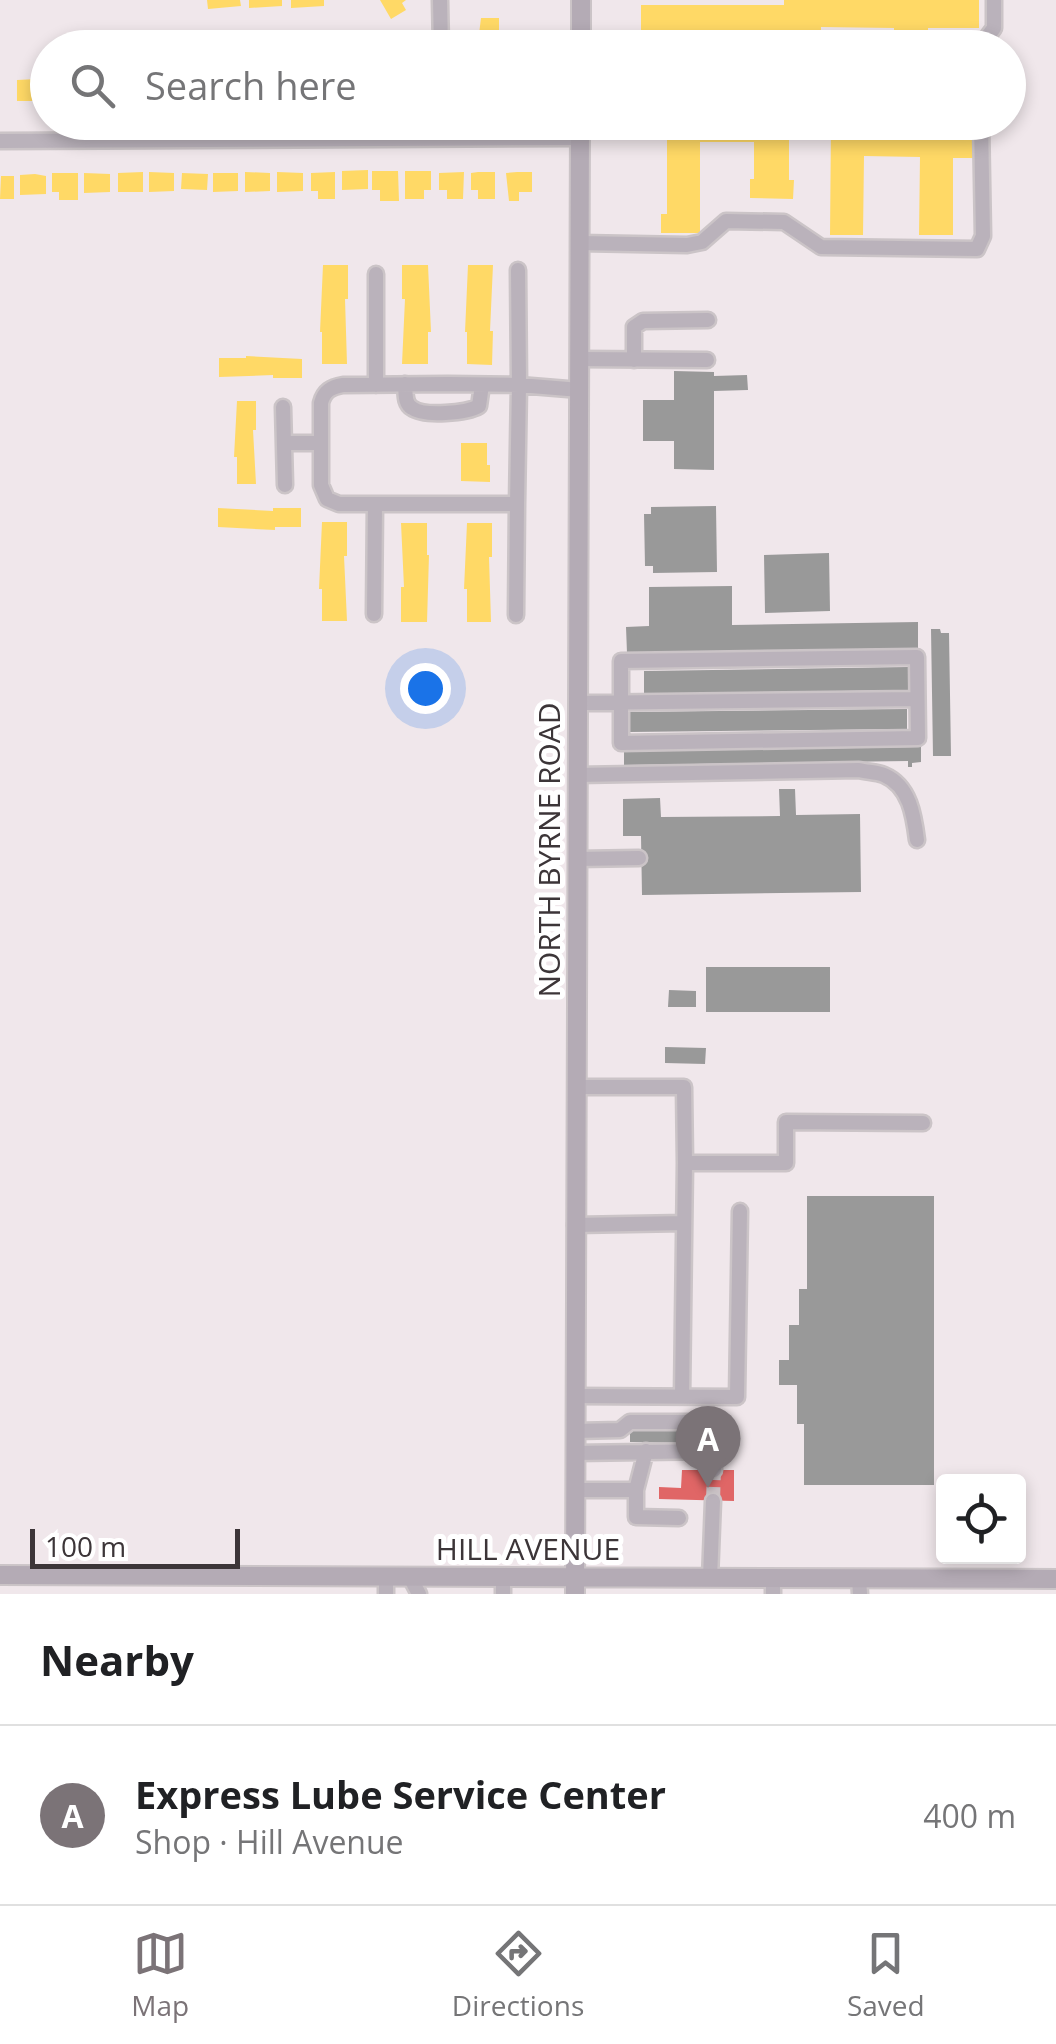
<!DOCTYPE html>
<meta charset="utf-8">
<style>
:root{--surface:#fff;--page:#f2f2f2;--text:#202124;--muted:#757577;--line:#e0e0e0;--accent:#7b7377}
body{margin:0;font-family:"Open Sans",sans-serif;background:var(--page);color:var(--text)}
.controls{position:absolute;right:30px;bottom:30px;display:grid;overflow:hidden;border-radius:10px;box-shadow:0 5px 15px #0003}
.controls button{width:90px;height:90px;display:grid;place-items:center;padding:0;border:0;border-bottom:2px solid var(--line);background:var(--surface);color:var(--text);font:50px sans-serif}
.scale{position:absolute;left:30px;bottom:25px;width:210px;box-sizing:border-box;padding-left:10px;border:5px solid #3c3538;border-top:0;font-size:28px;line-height:35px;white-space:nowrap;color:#3c3538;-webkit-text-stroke:8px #fff;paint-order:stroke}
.you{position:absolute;left:425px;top:688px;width:35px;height:35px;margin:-25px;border:8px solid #fff;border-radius:50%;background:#1a73e8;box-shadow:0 0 0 15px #1a73e833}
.badge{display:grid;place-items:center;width:65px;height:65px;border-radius:50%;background:var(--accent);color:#fff;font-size:32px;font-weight:700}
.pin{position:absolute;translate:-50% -82px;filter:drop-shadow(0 2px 5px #0008)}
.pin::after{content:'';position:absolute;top:52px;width:35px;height:30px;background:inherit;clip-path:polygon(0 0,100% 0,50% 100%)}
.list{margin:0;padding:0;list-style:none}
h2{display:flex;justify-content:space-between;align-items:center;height:130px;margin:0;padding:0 40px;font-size:42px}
h2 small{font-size:32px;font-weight:400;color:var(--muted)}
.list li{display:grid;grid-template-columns:65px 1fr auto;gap:30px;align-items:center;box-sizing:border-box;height:180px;padding:0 40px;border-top:2px solid var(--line)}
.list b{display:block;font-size:38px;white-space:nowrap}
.list p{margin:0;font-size:32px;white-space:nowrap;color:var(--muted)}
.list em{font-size:32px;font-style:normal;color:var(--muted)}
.icon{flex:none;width:55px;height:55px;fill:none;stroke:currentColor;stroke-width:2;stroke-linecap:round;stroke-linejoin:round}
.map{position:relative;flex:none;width:1056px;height:1594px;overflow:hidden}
.search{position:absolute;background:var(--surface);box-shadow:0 5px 15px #0003;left:30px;right:30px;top:30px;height:110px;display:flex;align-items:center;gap:25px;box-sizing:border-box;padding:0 35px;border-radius:55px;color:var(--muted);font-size:38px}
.sheet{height:310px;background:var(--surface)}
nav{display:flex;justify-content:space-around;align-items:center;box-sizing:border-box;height:140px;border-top:2px solid var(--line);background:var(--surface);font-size:28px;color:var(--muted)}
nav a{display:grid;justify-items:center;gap:5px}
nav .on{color:var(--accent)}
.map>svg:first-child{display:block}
.homes{fill:#ffd966}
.shops{fill:#e06666}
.industry{fill:#999}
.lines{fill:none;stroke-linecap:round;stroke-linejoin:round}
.minor-tunnel{stroke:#ccc3c7;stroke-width:14;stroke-dasharray:14 7;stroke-linecap:butt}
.minor-casing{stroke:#cbc4c7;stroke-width:19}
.major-casing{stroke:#cbc4c7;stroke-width:22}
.minor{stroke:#bab2bb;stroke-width:14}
.major{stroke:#b4abb5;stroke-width:18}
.labels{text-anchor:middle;stroke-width:10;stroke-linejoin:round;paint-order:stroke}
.street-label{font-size:30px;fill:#3c3538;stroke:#fff}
</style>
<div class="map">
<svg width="1056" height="1594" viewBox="0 0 1056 1594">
<rect width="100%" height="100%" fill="#f0e7eb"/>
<!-- homes -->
<path class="homes" d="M207,0H240L241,6L208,9Z
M249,0H282V6L249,8Z
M291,0H324V6L291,8Z
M380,0H406L402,3L406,10L391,19Z
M784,0H979V28H928V48H894V28L821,27V46H787V38L712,37V48H679V37H641V5H784Z
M481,18H499V48H481V42H478Z
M37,79V101H17V80Z
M641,122H789V180H794L793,199L750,198V179H754V142H700V233H661V214H667V140H641Z
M894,122L979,125V158H953V235H919L920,157L864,156L863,235H830L831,124L894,125Z
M368,170V189L342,190V171Z
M372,171H398L399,201H380V190H372Z
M405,171H431V190H424V199H405Z
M143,172V192H118V173Z
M149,172L174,173V191L149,192Z
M245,172L270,173V191L245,192Z
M277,172L303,173V191L277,192Z
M335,172V199H318V191H311V173Z
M464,172L463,199H447V190H439V173Z
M478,172H495V199H478V190H471V173Z
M517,172H532V192H519V201H509L506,173Z
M52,173H78V200H59V192H52Z
M84,173L110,174V192L84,193Z
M182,173L208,174L207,190L181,189Z
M213,173H238V191L213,192Z
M35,174L46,176V194L20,195V175Z
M1,176H14V199H0Z
M323,265H348V299H345L347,364H322V332H320Z
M402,265H428L431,332H428V364H402L405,299H402Z
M468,265H493L490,331H493L492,365L467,364V332H465Z
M246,356L302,359V378H273V375L219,377V358H246Z
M237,401H256V430H253L256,484H237V457H234Z
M461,443H487V465H490V482L461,481Z
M218,508L273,511V508H301V527H275V530L218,527Z
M322,522H347V556H344L347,621H322V589H319Z
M401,523H427V555H429L427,622H401V587H404Z
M467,523H492V557H489L491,622H467V589H464Z"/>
<!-- shops -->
<path class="shops" d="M682,1470H734V1501L659,1499V1487L681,1488Z"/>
<!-- industry -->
<path class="industry" d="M674,371L714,372V376L747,375L748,390L714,391V470L674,469V441H643V400H674Z
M716,506L717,572L653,573V566H645L644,514H651V507Z
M829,553L830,611L765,613L764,555Z
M732,586V625L918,622V648L627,653L626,627L649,626V587Z
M931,629H940L941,633H949L951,756H933Z
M908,667L909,690L644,694V671Z
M907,709V729L630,732V712Z
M921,747V762L912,763V767H908V761L624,765V751Z
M779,789H795L796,815L860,814L861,892L642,895L641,836H623V799L660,798L661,817L780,816Z
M706,967H830V1012H706Z
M669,990L696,991V1007H668Z
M665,1047L706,1048L705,1064L665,1063Z
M807,1196H934V1485H804V1424H797V1385H779V1360H789V1325H799V1289H807Z
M630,1424L684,1425V1443L630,1442Z"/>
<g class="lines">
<!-- minor-tunnel -->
<path class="minor-tunnel" d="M713,1501L714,1470"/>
<defs>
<path id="minor" d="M440,0L441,48
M979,48L994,28V0
M0,141L580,138
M580,243L687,245L702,242L726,221L784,222L821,247L977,249L983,236L981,122
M518,270L519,385L580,390
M580,359L707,360
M634,360V327L643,321L708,320
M405,384C406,393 404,403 412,408C424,417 467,413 479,406L482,385
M448,384L519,385L517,504H339L327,499L321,485V403C324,391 331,387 343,385Z
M376,385V274
M283,407L285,485
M284,443H321
M374,614L375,504
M516,615L517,504
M917,657L918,738L621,743V661Z
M578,703L917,699
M577,775L859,770C867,772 877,772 884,775C910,786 914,816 917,840
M577,859L639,858
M576,1087H684L685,1163L682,1397
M685,1163H786V1122L923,1123
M575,1225L684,1223
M575,1396L737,1397L740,1211
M575,1431L620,1430L630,1422H691L714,1428V1470
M575,1453L715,1451
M575,1490H636V1517L679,1518
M636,1490L646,1451
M386,1577V1594
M410,1577L419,1594
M503,1578V1594
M710,1578L713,1501
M773,1579V1594
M859,1579L860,1594"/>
<path id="major" d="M581,48V0
M0,1575L1056,1579
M575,1594L580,122"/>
</defs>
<!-- minor casing -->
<use href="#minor" class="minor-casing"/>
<!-- major casing -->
<use href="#major" class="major-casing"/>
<!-- minor -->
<use href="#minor" class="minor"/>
<!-- major -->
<use href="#major" class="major"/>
</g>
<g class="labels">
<!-- street labels -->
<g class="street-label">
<text transform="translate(550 850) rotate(-90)" y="10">NORTH BYRNE ROAD</text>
<text x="528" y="1560">HILL AVENUE</text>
</g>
</g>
</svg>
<div class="controls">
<button><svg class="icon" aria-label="locate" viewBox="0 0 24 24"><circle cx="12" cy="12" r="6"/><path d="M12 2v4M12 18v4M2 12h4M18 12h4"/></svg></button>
</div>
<div class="scale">100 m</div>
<div class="you"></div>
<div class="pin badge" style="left:708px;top:1488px">A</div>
<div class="search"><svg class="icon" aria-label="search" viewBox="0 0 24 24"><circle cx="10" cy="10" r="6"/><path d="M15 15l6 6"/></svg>Search here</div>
</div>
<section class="sheet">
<h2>Nearby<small></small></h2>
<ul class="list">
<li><span class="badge">A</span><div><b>Express Lube Service Center</b><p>Shop · Hill Avenue</p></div><em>400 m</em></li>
</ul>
</section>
<nav>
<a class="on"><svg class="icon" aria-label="map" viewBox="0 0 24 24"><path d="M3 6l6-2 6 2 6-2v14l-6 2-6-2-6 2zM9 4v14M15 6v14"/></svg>Map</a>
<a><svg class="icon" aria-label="directions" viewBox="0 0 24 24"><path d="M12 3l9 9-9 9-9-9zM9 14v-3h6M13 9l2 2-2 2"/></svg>Directions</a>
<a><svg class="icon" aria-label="saved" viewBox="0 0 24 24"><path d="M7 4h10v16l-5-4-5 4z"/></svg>Saved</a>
</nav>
